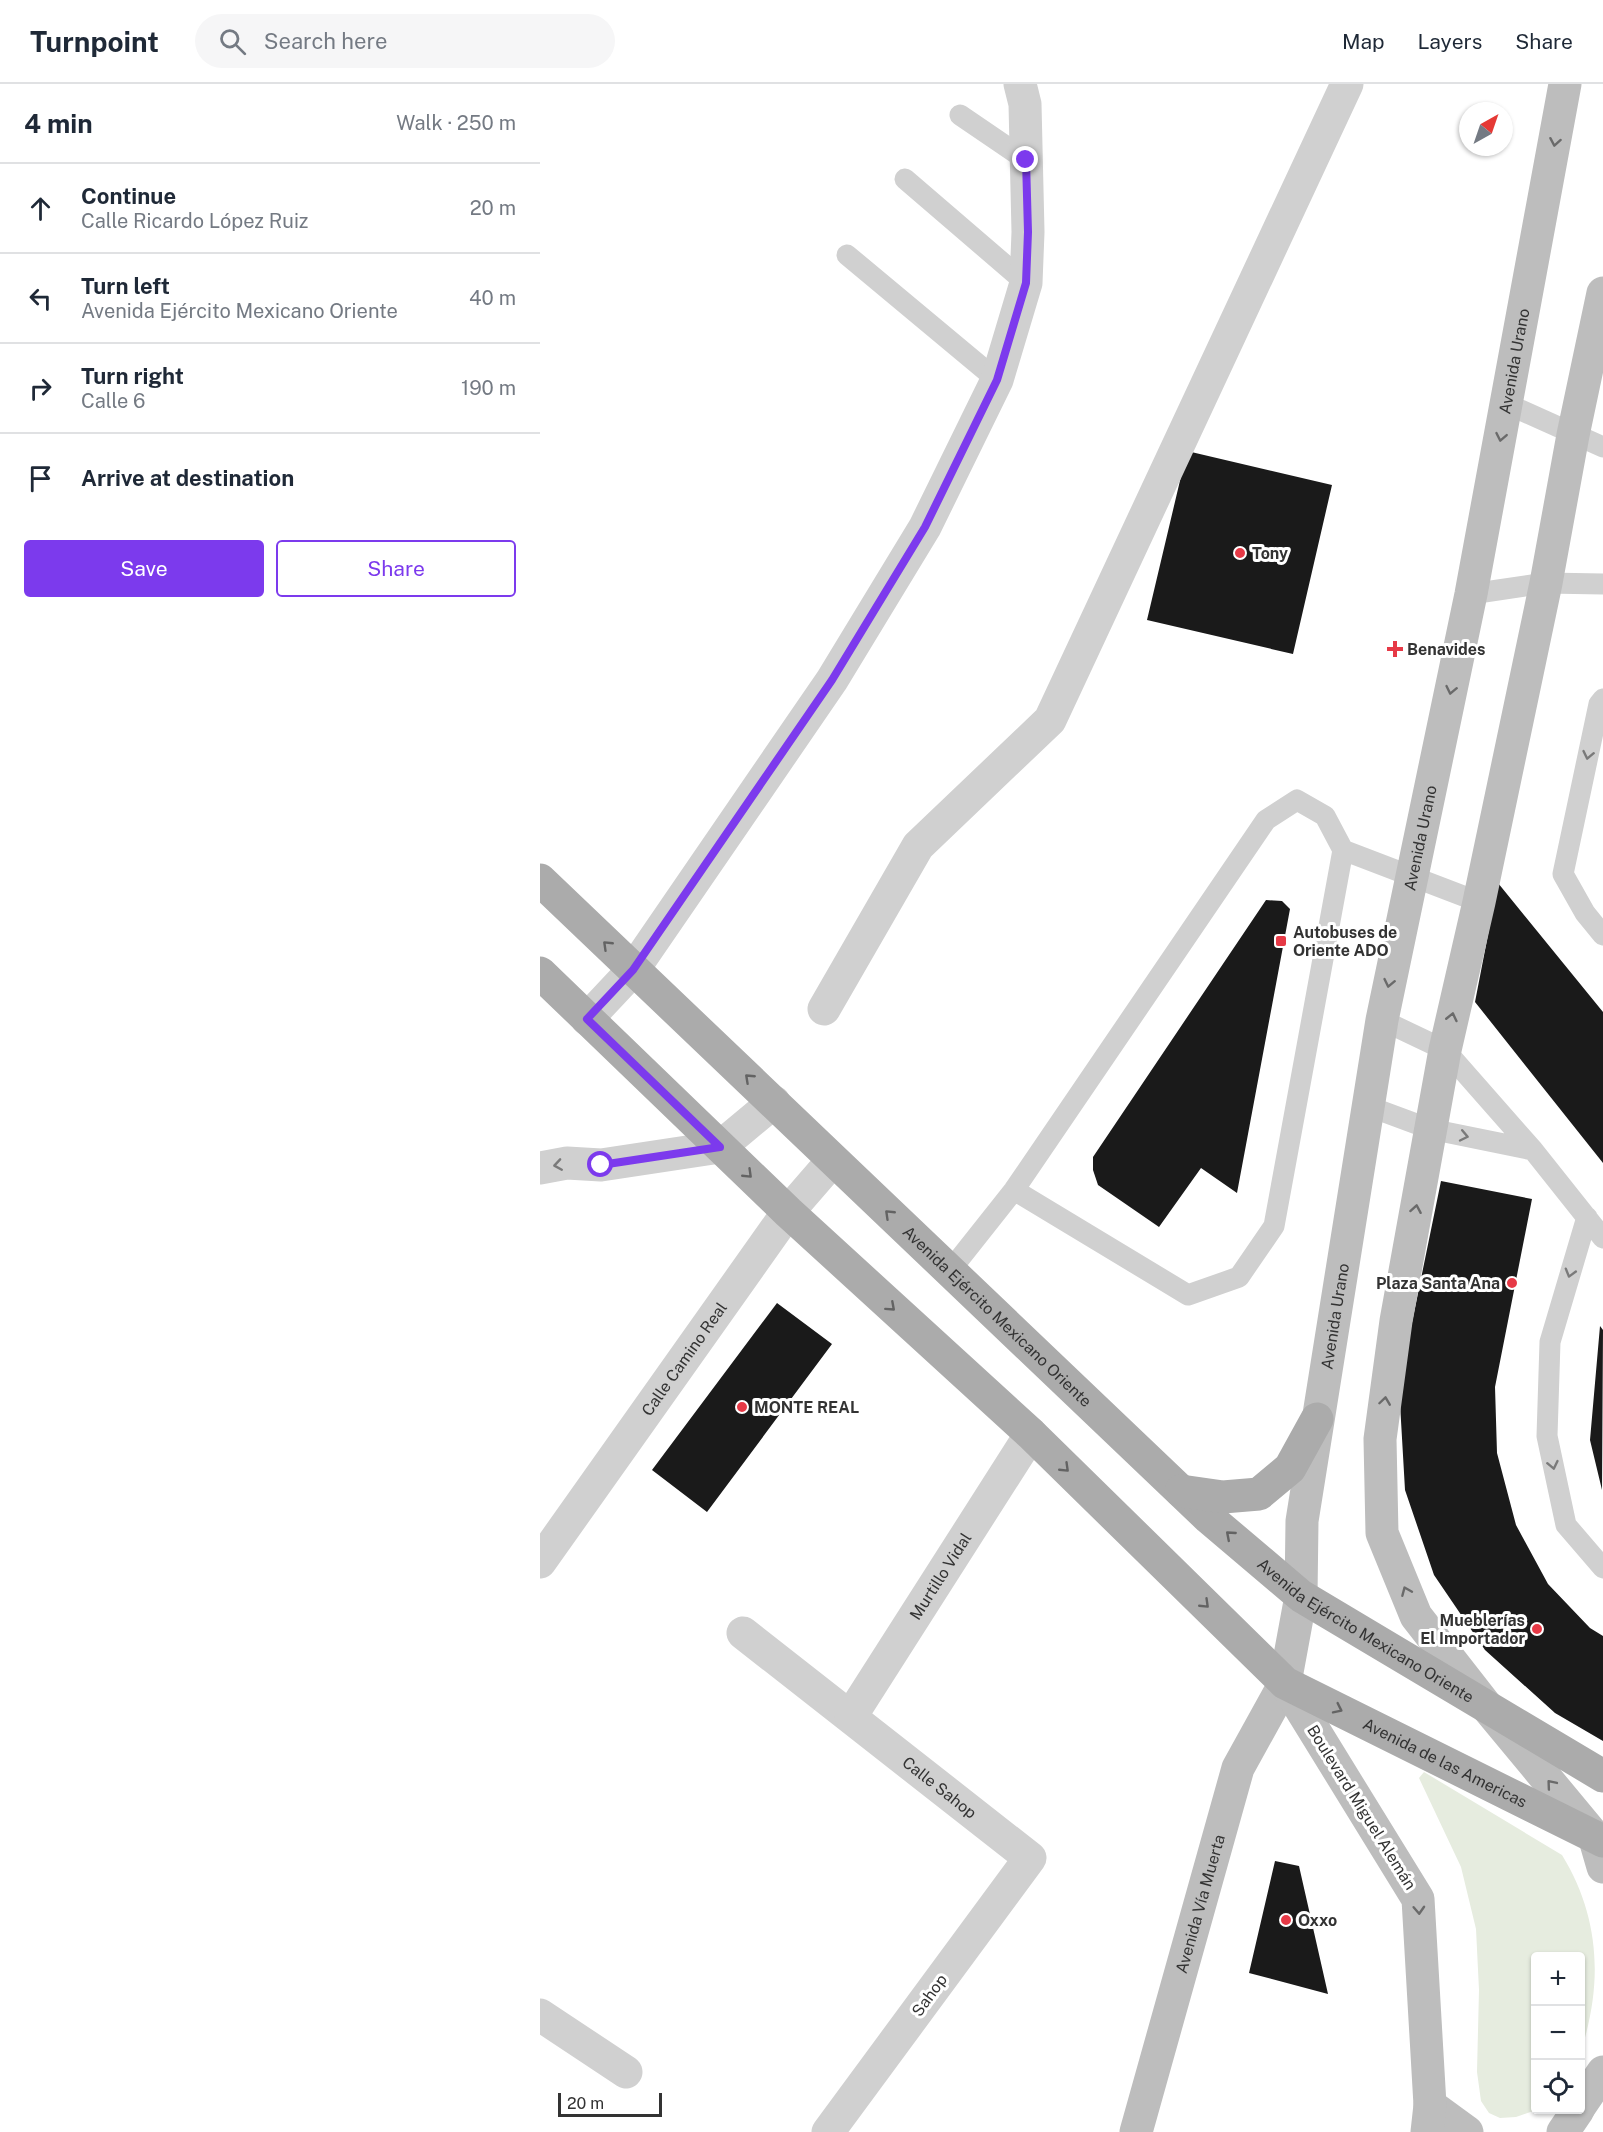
<!DOCTYPE html>
<meta charset="utf-8">
<style>
:root{--surface:#fff;--page:#f6f6f7;--text:#1f2937;--muted:#747a83;--line:#e0e1e3;--accent:#7c3aed}
body{margin:0;font-family:"Public Sans",sans-serif;background:var(--page);color:var(--text)}
.controls{position:absolute;right:18px;bottom:18px;display:grid;overflow:hidden;border-radius:6px;box-shadow:0 2px 4px #0004}
.controls button{width:54px;height:54px;display:grid;place-items:center;padding:0;border:0;border-bottom:2px solid var(--line);background:var(--surface);color:var(--text);font:30px sans-serif}
.compass{position:absolute;left:919px;top:18px;width:54px;height:54px;border-radius:50%;background:var(--surface);box-shadow:0 2px 4px #0004;rotate:40deg}
.scale{position:absolute;left:18px;bottom:15px;width:104px;box-sizing:border-box;padding-left:6px;border:3px solid #333;border-top:0;font-size:16px;line-height:21px;white-space:nowrap;color:#333;-webkit-text-stroke:4px #fff;paint-order:stroke}
.stop{position:absolute;width:18px;height:18px;margin:-14px;border:4px solid #7c3aed;border-radius:50%;background:#fff}
.stop.end{background:#7c3aed;border-color:#fff;box-shadow:0 2px 6px #0008}
.list{margin:0;padding:0;list-style:none}
h2{display:flex;justify-content:space-between;align-items:center;height:78px;margin:0;padding:0 24px;font-size:26px}
h2 small{font-size:20px;font-weight:400;color:var(--muted)}
.list li{display:grid;grid-template-columns:39px 1fr auto;gap:18px;align-items:center;box-sizing:border-box;height:90px;padding:0 24px;border-top:2px solid var(--line)}
.list b{display:block;font-size:22px;white-space:nowrap}
.list p{margin:0;font-size:20px;white-space:nowrap;color:var(--muted)}
.list em{font-size:20px;font-style:normal;color:var(--muted)}
.actions{display:flex;gap:12px;padding:18px 24px}
.actions a{flex:1;padding:14px 0;border:2px solid var(--accent);border-radius:6px;text-align:center;font-size:21px;color:var(--accent)}
.actions .main{background:var(--accent);color:#fff}
.icon{flex:none;width:33px;height:33px;fill:none;stroke:currentColor;stroke-width:2;stroke-linecap:round;stroke-linejoin:round}
.map{position:relative;flex:none;width:1063px;height:2048px;overflow:hidden}
header{display:flex;align-items:center;gap:36px;box-sizing:border-box;height:84px;padding:0 30px;background:var(--surface);border-bottom:2px solid var(--line)}
header strong{font-size:28px}
nav{display:flex;gap:33px;margin-inline-start:auto;font-size:21px}
.search{width:420px;height:54px;background:var(--page);display:flex;align-items:center;gap:15px;box-sizing:border-box;padding:0 21px;border-radius:33px;color:var(--muted);font-size:22px}
main{display:flex}
aside{flex:1;background:var(--surface)}
.map>svg:first-child{display:block}
.green{fill:#e6ecdf}
.building{fill:#1a1a1a}
.lines{fill:none;stroke-linecap:round;stroke-linejoin:round}
.lane{stroke:#d0d0d0;stroke-width:21}
.street{stroke:#d0d0d0;stroke-width:33}
.secondary{stroke:#bdbdbd;stroke-width:33}
.primary{stroke:#ababab;stroke-width:33}
.oneway{stroke:#6a6a6a}
.oneway2{stroke:#7a7a7a}
.oneway3{stroke:#636363}
.route{stroke:#7c3aed;stroke-width:8}
.poi-dot{fill:#e63946;stroke:#fff;stroke-width:2}
.labels{text-anchor:middle;stroke-width:6;stroke-linejoin:round;paint-order:stroke}
.street-label{font-size:16px;fill:#333;stroke:#fff}
.poi-label{font-size:16px;font-weight:bold;fill:#333;stroke:#fff;text-anchor:start}
</style>
<header>
<strong>Turnpoint</strong>
<div class="search"><svg class="icon" aria-label="search" viewBox="0 0 24 24"><circle cx="10" cy="10" r="6"/><path d="M15 15l6 6"/></svg>Search here</div>
<nav><a>Map</a><a>Layers</a><a>Share</a></nav>
</header>
<main>
<aside>
<h2>4 min<small>Walk · 250 m</small></h2>
<ul class="list">
<li><svg class="icon" aria-label="ahead" viewBox="0 0 24 24"><path d="M12 20V5M6 11l6-6 6 6"/></svg><div><b>Continue</b><p>Calle Ricardo López Ruiz</p></div><em>20 m</em></li>
<li><svg class="icon" aria-label="left" viewBox="0 0 24 24"><path d="M17 20v-9H6M10 6l-5 5 5 5"/></svg><div><b>Turn left</b><p>Avenida Ejército Mexicano Oriente</p></div><em>40 m</em></li>
<li><svg class="icon" aria-label="right" viewBox="0 0 24 24"><path d="M7 20v-9h11M14 6l5 5-5 5"/></svg><div><b>Turn right</b><p>Calle 6</p></div><em>190 m</em></li>
<li><svg class="icon" aria-label="arrive" viewBox="0 0 24 24"><path d="M6 21V4h12l-3 4 3 4H6"/></svg><div><b>Arrive at destination</b></div></li>
</ul>
<div class="actions"><a class="main">Save</a><a>Share</a></div>
</aside>
<div class="map">
<svg width="1063" height="2048" viewBox="0 0 1063 2048">
<rect width="100%" height="100%" fill="#fff"/>
<!-- green -->
<path class="green" d="M884,1688L1022,1771C1060,1833 1063,1899 1041,1967L1040,1872H996V2026L976,2033L960,2034L949,2029L941,2017L937,1988L939,1906L936,1845L921,1783L879,1694Z"/>
<!-- building -->
<path class="building" d="M647,367L792,401L753,570L607,536Z
M958,799L1063,928V1079L935,918Z
M726,816L742,817L750,825L697,1109L661,1084L619,1143L558,1101L553,1086V1073Z
M901,1097L992,1115L955,1303L957,1369L976,1441L1008,1500L1050,1544L1063,1552V1657L1015,1629L945,1566L894,1491L865,1406L859,1302Z
M237,1219L292,1260L167,1428L112,1386Z
M1060,1242L1063,1246L1062,1406L1050,1356Z
M735,1777L759,1782L788,1910L709,1889Z"/>
<g class="lines">
<!-- lane -->
<path class="lane" d="M420,31L486,76
M365,95L486,199
M307,171L457,296
M967,320L1063,363
M931,510L1006,499L1063,500
M1063,615L1059,620L1023,790L1045,829L1063,851
M803,766L939,818
M842,936L905,966L993,1066L1063,1154
M828,1022L890,1045L993,1066
M1047,1133L1010,1258L1007,1352L1026,1441L1063,1484
M409,1188L474,1106L726,736L757,716L785,732L803,766L734,1142L699,1193L648,1211L474,1106"/>
<!-- street -->
<g class="street">
<path d="M284,925L378,762L510,636L807,0"/>
<path d="M47,935L93,886L292,596L385,443L457,296L486,199L488,148L485,20L480,0"/>
<path d="M0,1084L27,1079L61,1081L180,1063L234,1018"/>
<path id="s1" d="M0,1478L248,1128L293,1076"/>
<path id="s2" d="M203,1549L490,1774L288,2048"/>
<path id="s3" d="M311,1632L491,1350"/>
<path d="M0,1931L86,1988"/>
</g>
<!-- secondary -->
<g class="secondary">
<path d="M1063,209L1033,351L1006,499L939,818L905,966L856,1237L840,1355L842,1449L876,1532L947,1623L1054,1752L1063,1783"/>
<path d="M890,2021L927,2048"/>
<path d="M1040,2022L1063,1988"/>
<path id="s4" d="M596,2048L698,1684L745,1599"/>
<path id="s5" d="M887,2048L890,2021L878,1815L745,1599L761,1512L762,1437L842,936L931,510L1025,0"/>
<path d="M1023,2048L1038,2026"/>
</g>
<!-- primary -->
<g class="primary">
<path id="s6" d="M0,796L669,1434L761,1512L1063,1692"/>
<path id="s7" d="M0,889L248,1128L491,1350L745,1599L1063,1757"/>
<path d="M641,1407L683,1413L719,1410L750,1384L777,1335"/>
</g>
</g>
<!-- one-way arrows -->
<defs><path id="oneway-chevron" d="M-2-3.5L2.5 0L-2 3.5" fill="none" stroke-width="1.6" stroke-linecap="round" stroke-linejoin="round" transform="scale(1.5)"/></defs>
<g class="oneway">
<use href="#oneway-chevron" transform="translate(1015 58) rotate(100)"/>
<use href="#oneway-chevron" transform="translate(961 353) rotate(101)"/>
<use href="#oneway-chevron" transform="translate(911 606) rotate(102)"/>
<use href="#oneway-chevron" transform="translate(849 899) rotate(102)"/>
<use href="#oneway-chevron" transform="translate(912 933) rotate(-77)"/>
<use href="#oneway-chevron" transform="translate(876 1125) rotate(-80)"/>
<use href="#oneway-chevron" transform="translate(845 1317) rotate(-82)"/>
<use href="#oneway-chevron" transform="translate(866 1507) rotate(-113)"/>
<use href="#oneway-chevron" transform="translate(1011 1700) rotate(-130)"/>
<use href="#oneway-chevron" transform="translate(879 1826) rotate(87)"/>
</g>
<g class="oneway2">
<use href="#oneway-chevron" transform="translate(1048 671) rotate(102)"/>
<use href="#oneway-chevron" transform="translate(924 1052) rotate(12)"/>
<use href="#oneway-chevron" transform="translate(18 1081) rotate(171)"/>
<use href="#oneway-chevron" transform="translate(1030 1189) rotate(106)"/>
<use href="#oneway-chevron" transform="translate(1013 1381) rotate(78)"/>
</g>
<g class="oneway3">
<use href="#oneway-chevron" transform="translate(67 861) rotate(-136)"/>
<use href="#oneway-chevron" transform="translate(209 994) rotate(-137)"/>
<use href="#oneway-chevron" transform="translate(208 1090) rotate(44)"/>
<use href="#oneway-chevron" transform="translate(349 1130) rotate(-136)"/>
<use href="#oneway-chevron" transform="translate(351 1223) rotate(42)"/>
<use href="#oneway-chevron" transform="translate(525 1384) rotate(44)"/>
<use href="#oneway-chevron" transform="translate(690 1451) rotate(-139)"/>
<use href="#oneway-chevron" transform="translate(665 1520) rotate(44)"/>
<use href="#oneway-chevron" transform="translate(798 1625) rotate(26)"/>
</g>
<g class="lines">
<!-- route -->
<path class="route" d="M61,1081L180,1063L47,935L93,886L292,596L385,443L457,296L486,199L488,148L486,76"/>
</g>
<!-- markers -->
<g class="poi-dot">
<circle cx="700" cy="469" r="6"/>
<path d="M852 556h6v6h6v6h-6v6h-6v-6h-6v-6h6z"/>
<rect x="735" y="851" width="12" height="12" rx="3"/>
<circle cx="972" cy="1199" r="6"/>
<circle cx="202" cy="1323" r="6"/>
<circle cx="997" cy="1545" r="6"/>
<circle cx="746" cy="1836" r="6"/>
</g>
<g class="labels">
<!-- street labels -->
<g class="street-label">
<text dy="6" stroke="none"><textPath href="#s5" startOffset="1830">Avenida Urano</textPath></text>
<text dy="6" stroke="none"><textPath href="#s5" startOffset="1344">Avenida Urano</textPath></text>
<text dy="6" stroke="none"><textPath href="#s6" startOffset="632">Avenida Ejército Mexicano Oriente</textPath></text>
<text dy="6" stroke="none"><textPath href="#s5" startOffset="858">Avenida Urano</textPath></text>
<text dy="6" stroke="none"><textPath href="#s1" startOffset="249">Calle Camino Real</textPath></text>
<text dy="6" stroke="none"><textPath href="#s3" startOffset="166">Murtillo Vidal</textPath></text>
<text dy="6" stroke="none"><textPath href="#s6" startOffset="1118">Avenida Ejército Mexicano Oriente</textPath></text>
<text dy="6" stroke="none"><textPath href="#s7" startOffset="1208">Avenida de las Americas</textPath></text>
<text dy="6" stroke="none"><textPath href="#s2" startOffset="250">Calle Sahop</textPath></text>
<text transform="translate(822 1723) rotate(58)" y="6">Boulevard Miguel Alemán</text>
<text dy="6" stroke="none"><textPath href="#s4" startOffset="237">Avenida Vía Muerta</textPath></text>
<text transform="translate(389 1911) rotate(-54)" y="6">Sahop</text>
</g>
<!-- poi labels -->
<g class="poi-label">
<text x="712" y="475">Tony</text>
<text x="867" y="571">Benavides</text>
<text x="753" y="854">Autobuses de<tspan x="753" dy="18">Oriente ADO</tspan></text>
<text x="960" y="1205" text-anchor="end">Plaza Santa Ana</text>
<text x="214" y="1329">MONTE REAL</text>
<text x="985" y="1542" text-anchor="end">Mueblerías<tspan x="985" dy="18">El Importador</tspan></text>
<text x="758" y="1842">Oxxo</text>
</g>
</g>
</svg>
<div class="controls">
<button>+</button>
<button>−</button>
<button><svg class="icon" aria-label="locate" viewBox="0 0 24 24"><circle cx="12" cy="12" r="6"/><path d="M12 2v4M12 18v4M2 12h4M18 12h4"/></svg></button>
</div>
<svg class="compass" viewBox="-18 -18 36 36"><path d="M0-13l5 13h-10z" fill="#e53935"/><path d="M0 13l5-13h-10z" fill="#747a83"/></svg>
<div class="scale">20 m</div>
<div class="stop" style="left:61px;top:1081px"></div>
<div class="stop end" style="left:486px;top:76px"></div>
</div>
</main>
